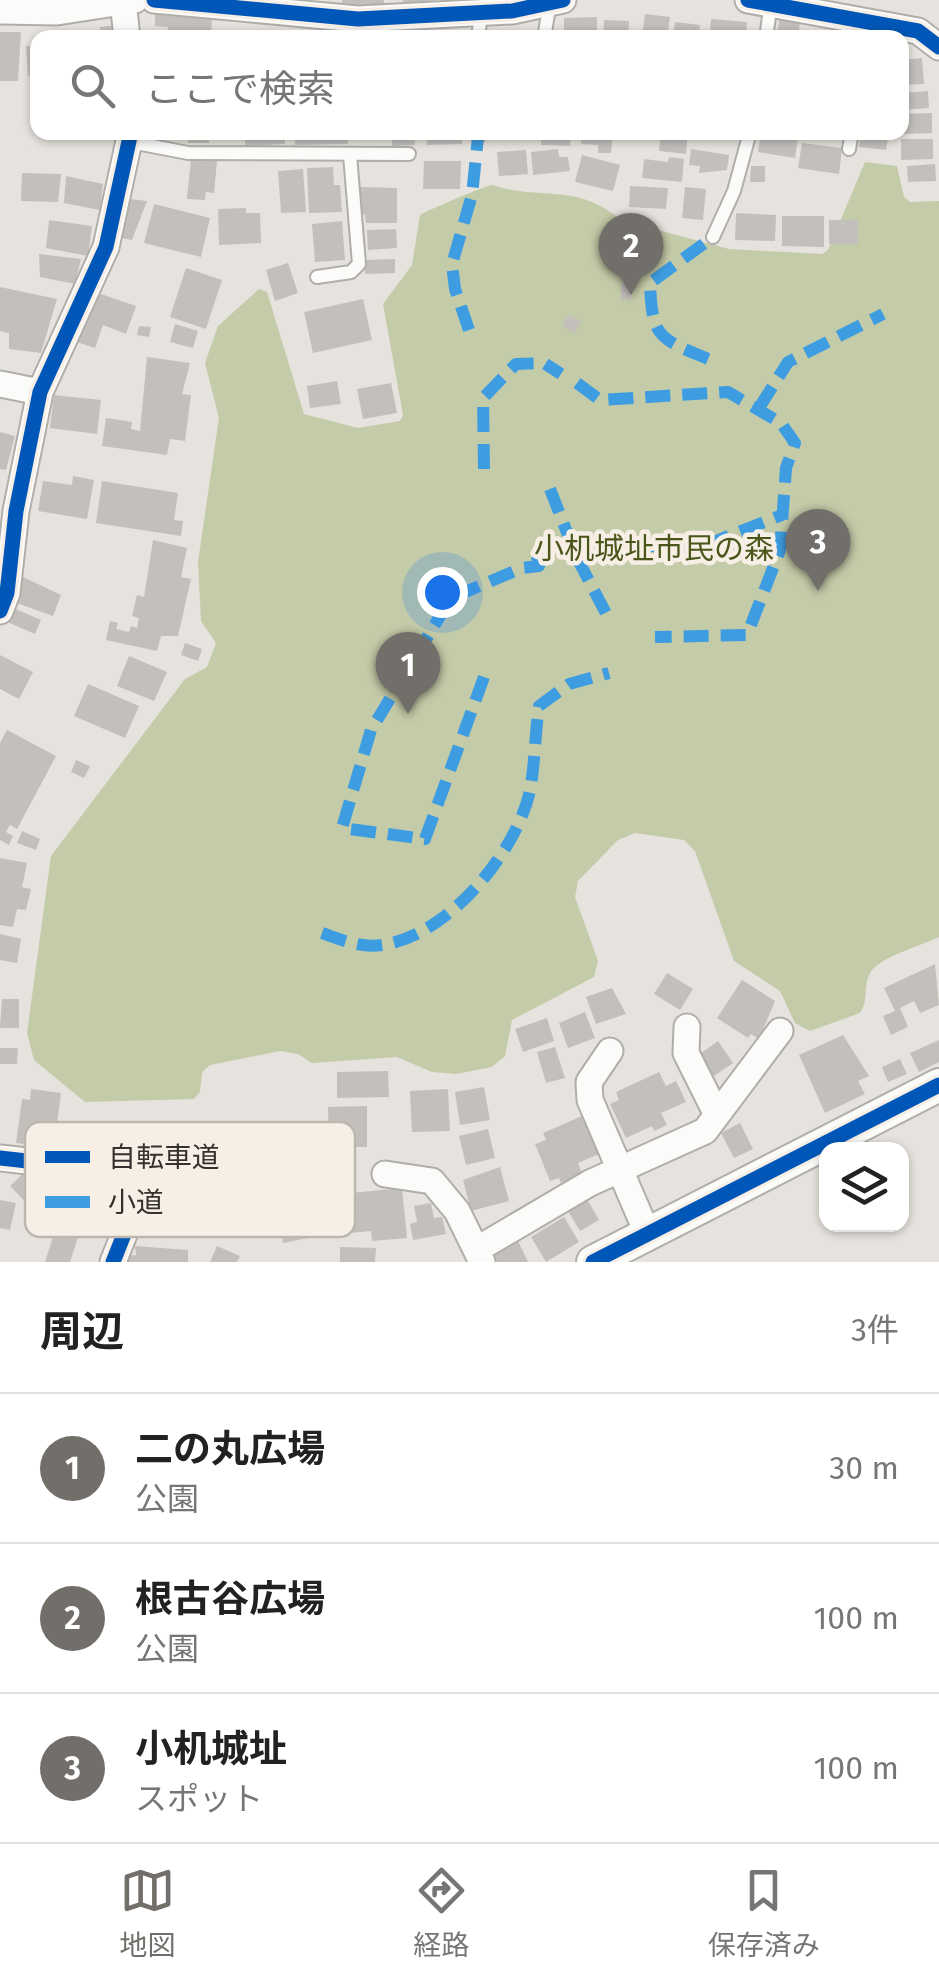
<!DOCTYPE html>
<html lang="ja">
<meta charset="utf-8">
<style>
:root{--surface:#fff;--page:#f2f2f2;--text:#222;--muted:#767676;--line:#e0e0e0;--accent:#726f6b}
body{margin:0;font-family:"Fira Sans","Noto Sans JP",sans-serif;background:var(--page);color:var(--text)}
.controls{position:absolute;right:30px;bottom:30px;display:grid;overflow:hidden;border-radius:20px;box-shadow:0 2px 8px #0004}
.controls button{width:90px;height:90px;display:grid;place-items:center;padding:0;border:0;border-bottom:2px solid var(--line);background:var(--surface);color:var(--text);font:50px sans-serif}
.you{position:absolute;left:442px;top:592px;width:35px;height:35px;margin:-25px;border:8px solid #fff;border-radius:50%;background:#1a73e8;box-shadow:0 0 0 15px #1a73e833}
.badge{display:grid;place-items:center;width:65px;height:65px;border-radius:50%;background:var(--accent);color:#fff;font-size:32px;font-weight:700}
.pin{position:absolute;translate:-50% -82px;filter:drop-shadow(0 2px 5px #0008)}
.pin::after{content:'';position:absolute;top:52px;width:35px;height:30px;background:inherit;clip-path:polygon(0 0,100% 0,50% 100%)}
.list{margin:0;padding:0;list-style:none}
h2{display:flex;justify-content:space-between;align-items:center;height:130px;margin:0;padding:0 40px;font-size:42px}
h2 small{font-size:32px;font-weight:400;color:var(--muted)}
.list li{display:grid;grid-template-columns:65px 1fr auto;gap:30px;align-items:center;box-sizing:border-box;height:150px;padding:0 40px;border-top:2px solid var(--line)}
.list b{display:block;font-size:38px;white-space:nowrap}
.list p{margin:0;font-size:32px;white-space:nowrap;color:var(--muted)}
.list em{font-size:32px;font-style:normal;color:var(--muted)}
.icon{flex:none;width:55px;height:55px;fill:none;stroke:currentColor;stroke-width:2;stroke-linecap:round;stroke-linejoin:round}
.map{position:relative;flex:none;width:939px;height:1262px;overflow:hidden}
.search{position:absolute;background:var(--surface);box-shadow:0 2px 8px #0004;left:30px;right:30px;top:30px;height:110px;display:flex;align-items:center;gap:25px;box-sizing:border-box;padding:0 35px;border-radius:20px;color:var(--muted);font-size:38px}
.sheet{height:580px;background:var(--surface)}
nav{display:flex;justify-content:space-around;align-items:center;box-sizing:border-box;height:140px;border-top:2px solid var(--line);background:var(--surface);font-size:28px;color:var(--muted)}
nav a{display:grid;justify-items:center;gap:5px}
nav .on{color:var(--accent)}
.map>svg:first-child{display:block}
.green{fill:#c4cba8}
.building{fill:#c3c0bc}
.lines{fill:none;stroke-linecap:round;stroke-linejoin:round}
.lane-casing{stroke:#b1aeaa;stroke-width:16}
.street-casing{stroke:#b1aeaa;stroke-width:29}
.secondary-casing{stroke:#b1aeaa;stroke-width:36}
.lane{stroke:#fbfbfa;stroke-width:12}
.street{stroke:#fbfbfa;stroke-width:25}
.secondary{stroke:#fbfbfa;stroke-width:32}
.quiet{stroke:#3e9de1;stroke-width:12;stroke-dasharray:25 12;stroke-linecap:butt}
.cycleway-casing{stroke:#f7efe6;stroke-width:21}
.cycleway{stroke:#0057b8;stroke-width:15}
.labels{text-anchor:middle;stroke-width:9;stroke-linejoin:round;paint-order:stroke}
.park-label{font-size:30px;fill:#4a561a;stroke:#f7efe6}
.key{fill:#f7efe6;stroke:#bcb6af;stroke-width:2.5}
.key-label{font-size:28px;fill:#34312e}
</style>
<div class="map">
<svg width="939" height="1262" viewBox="0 0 939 1262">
<rect width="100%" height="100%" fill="#e6e2dd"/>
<!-- green -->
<path class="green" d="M865,162L897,166L904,197L910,202L939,201V937C921,946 877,957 869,975C863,989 869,999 860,1013L810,1031L795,1023L780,991L734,961L695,851L684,840L635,833L618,840L578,881L575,897L598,961L594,977L512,1020L505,1056L492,1067L456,1074L432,1072L397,1057L312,1063L298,1054L280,1051L210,1065L202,1072L200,1092L194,1099L85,1102L34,1060L27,1033L51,856L185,679L207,667L216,643L201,621L198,562L219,418L205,363L218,326L259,289L267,292L304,414L358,428L400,421L403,415L383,304L412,265L420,215C424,212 487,185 492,185C539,201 576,182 621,220L729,249L822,254L828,250Z"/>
<!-- building -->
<path class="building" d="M342,0H384V8L342,6Z
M403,0H434V8H403Z
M155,13L212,17L211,38H167L168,27L155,26Z
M645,14L670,17L667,38H642Z
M597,17V36H564V18Z
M780,17L800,20L798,38L777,35Z
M711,19L747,22L746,36L719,38V33L710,32Z
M604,20L629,21L628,38H603Z
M675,22L700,25L699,38H673Z
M117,25V38H101L100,27Z
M397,28H427V38H397Z
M491,30L525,31L524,38H491Z
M0,32H21L18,81H0Z
M804,32L823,33L839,38H803Z
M38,45V77L28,76L26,46Z
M922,58L924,84L902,85V60Z
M928,91L929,108L902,110V93Z
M932,113V133L902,134V114Z
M187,132H209V143H188Z
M245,132H284L285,144L245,146Z
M294,132H348V144L295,145Z
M392,132H414L415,145L392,146Z
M426,132H462V144L427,145Z
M541,132H571L570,146L541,145Z
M582,132H613L611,153H598V145L581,144Z
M661,132H688L686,154L659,151Z
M761,132H799L795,158L758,152Z
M861,132H889L886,150L859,147Z
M901,139H933V159L901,160Z
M802,143L842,148L839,174L798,168Z
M558,149L559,157H568L570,171L533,175L531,152Z
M691,149L729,155L727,170L699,173L700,166L689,165Z
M526,150L528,174L499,176L497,152Z
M582,155L620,165L613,191L575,182Z
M669,157L684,159L682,182L642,178L644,159L668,162Z
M191,159L217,161L214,193L206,192L205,200L187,199Z
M424,161H461L460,189H423Z
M935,164L936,181L908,182L907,166Z
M751,166H765V182H750Z
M333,167L334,185H340L342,212L309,213L307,168Z
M303,169L306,212L281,213L278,171Z
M22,173L61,174L58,202L21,201Z
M66,176L103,184L100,210L64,203Z
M630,186L668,188L666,209L629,207Z
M360,187L397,188V223H366L365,214L360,215Z
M685,187L706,189L703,220L682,218Z
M123,198L147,201L132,240L117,237Z
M154,204L210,218L201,257L144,243Z
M246,208V213H260L261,243L219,245L218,209Z
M736,213L776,215L775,241L735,240Z
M782,216H824V247L782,246Z
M49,220L92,226L88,256L46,248Z
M829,220H858V244H829Z
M342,221L345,260L315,262L312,224Z
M396,229L397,248L368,250L367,230Z
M39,254L81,259L75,284L40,277Z
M395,259V273L365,274V260Z
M288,263L298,293L275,301L266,270Z
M186,268L222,280L206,329L170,317Z
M621,283H631V300H621Z
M0,287L57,299L41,353L9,349V333L0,331Z
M95,292L136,306L126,334L103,325L95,348L77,342Z
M363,299L372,340L313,353L304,312Z
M568,315L581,321L575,333L562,326Z
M175,324L198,331L193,348L170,342Z
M139,326L151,327L149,337L137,335Z
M147,357L190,363L182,394L191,395L185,441L170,439L167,455L102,446L106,418L132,422L131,429L140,431Z
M337,381L341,404L310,408L307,386Z
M391,383L397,413L363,419L357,389Z
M54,395L101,400L97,434L50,428Z
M0,432L15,436L6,470L0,469Z
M73,476L94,480L87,519L38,511L43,481L72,485Z
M102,481L178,493L174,520L183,521L181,536L96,523Z
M153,540L187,548L181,577L191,579L178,636H161L157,651L106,640L110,621L118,623L116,629L129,632L131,626L137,628L139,618L132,616L137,595L144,597Z
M23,577L61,595L53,616L14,602Z
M11,607L41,620L35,634L5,621Z
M185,643L202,649L198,661L181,655Z
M0,655L33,672L19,699L0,689Z
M129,656L167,672L154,701L117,686Z
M88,684L139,706L125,738L74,716Z
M7,730L56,756L17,829L10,825L6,832L13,836L9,845L0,840V743Z
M76,760L90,766L84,778L71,772Z
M22,831L40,839L36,850L17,843Z
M0,858L27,863L22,887L31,889L26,910L17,909L13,927L0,925Z
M0,934L21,939L17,963L0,960Z
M935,964L939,1005L920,1013L914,1001L900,1008L908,1027L891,1035L883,1016L895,1011L884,988Z
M667,973L693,989L680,1010L654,994Z
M742,980L775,1001L759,1039L751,1034L748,1038L717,1018Z
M612,988L626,1014L596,1024L586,997Z
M2,999H19V1028H0Z
M585,1012L595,1038L568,1048L559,1023Z
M547,1018L554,1041L523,1052L515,1029Z
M843,1035L869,1076L858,1081L865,1094L825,1113L799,1055Z
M939,1040V1062L919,1072L910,1053Z
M718,1041L733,1063L708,1080L694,1058Z
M555,1047L565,1078L546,1083L537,1052Z
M0,1048H18L17,1064H0Z
M900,1059L907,1074L888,1082L882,1067Z
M388,1071L389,1097L337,1098V1072Z
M659,1072L666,1086L676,1081L686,1102L661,1113L667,1125L654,1131L652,1126L626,1138L610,1104L619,1100L616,1092Z
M484,1087L490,1120L460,1125L455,1092Z
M31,1089L61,1093L54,1148L16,1143L22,1099L30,1100Z
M448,1089L450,1131L412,1132L410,1091Z
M367,1106V1147H329L328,1107Z
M582,1116L599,1154L578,1163L582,1174L561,1183L559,1178L550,1181L535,1144L546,1140L543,1133Z
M740,1123L753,1149L734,1158L721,1133Z
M488,1129L495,1158L466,1165L459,1136Z
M355,1157L356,1187H334L333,1158Z
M30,1167L64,1196L41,1218L10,1186Z
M500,1167L509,1201L471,1211L463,1180Z
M402,1188L407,1238L372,1241L371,1231L350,1233L349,1223L344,1224L341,1194Z
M585,1196L599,1220L580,1231L566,1208Z
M284,1197L288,1213L263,1219L267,1235L256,1237L248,1206Z
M0,1200L16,1203L10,1230L0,1228Z
M431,1203L434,1218L442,1217L446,1234L413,1240L410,1224L417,1222L414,1206Z
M309,1213L313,1237L283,1243L279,1219Z
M564,1217L579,1242L546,1262L531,1237Z
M59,1218L82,1225L70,1262H45Z
M517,1239L528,1262H492L488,1254Z
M135,1246L188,1250V1262H125V1256L136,1255Z
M217,1246L240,1256L237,1262H210Z
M340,1247L376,1248L375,1262H340Z"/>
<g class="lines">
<defs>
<path id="lane" d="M478,38L481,14
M544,38L550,2
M766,38L771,3
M478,132V137
M131,142L188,153L409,154
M849,149L852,132
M713,237L734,191L750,132
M317,277L351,272L359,264L350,155"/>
<path id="street" d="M123,0L127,38
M154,0L358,19L512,11L563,0
M748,0L918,31L939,47
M0,11L57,12L135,0
M0,384L40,392
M0,611L7,593L16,511L40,392L106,247L131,132
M687,1027L686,1053L717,1115
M610,1051L589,1082L590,1100L648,1235
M0,1158L124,1172L146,1179L113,1262
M385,1174L432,1181L457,1211L482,1262
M476,1250L590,1183L705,1131L780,1031"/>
<path id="secondary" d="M593,1262L939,1085"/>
</defs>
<!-- lane casing -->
<use href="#lane" class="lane-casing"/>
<!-- street casing -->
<use href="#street" class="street-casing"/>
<!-- secondary casing -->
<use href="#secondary" class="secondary-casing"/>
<!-- lane -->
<use href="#lane" class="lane"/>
<!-- street -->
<use href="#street" class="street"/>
<!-- secondary -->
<use href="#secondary" class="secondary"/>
<!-- quiet -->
<path class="quiet" d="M469,330L455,289L452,264L472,195L478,137
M708,359C659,338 652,339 650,283L713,237
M577,383L600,400L728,392L781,423L795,443L786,468L780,550L747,635L655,637
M759,408L788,362L883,314
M484,469L483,398L516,364L544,363L561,374
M550,489L577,558L610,621
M595,553L615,548L711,543L782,515
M484,677L425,839L342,828L371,730L451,598L522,568L539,566L536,552
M322,933C342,940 360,948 382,945C448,936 516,853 530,791C535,763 535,734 539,706L569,684L609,673"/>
<defs>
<path id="cycleway" d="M154,0L358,19L512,11L563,0
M748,0L918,31L939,47
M0,611L7,593L16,511L40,392L106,247L131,132
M0,1158L124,1172L146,1179L113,1262
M593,1262L939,1085"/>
</defs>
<!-- cycleway casing -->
<use href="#cycleway" class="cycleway-casing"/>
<!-- cycleway -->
<use href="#cycleway" class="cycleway"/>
</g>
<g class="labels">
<!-- park labels -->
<g class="park-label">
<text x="654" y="559">小机城址市民の森</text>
</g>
</g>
<!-- legend -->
<rect x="25" y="1122" width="330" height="115" rx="15" class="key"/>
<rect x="45" y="1151" width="45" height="12" fill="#0057b8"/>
<rect x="45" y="1196" width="45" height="12" fill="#3e9de1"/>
<g class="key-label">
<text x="108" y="1167">自転車道</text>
<text x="108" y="1212">小道</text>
</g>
</svg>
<div class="controls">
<button><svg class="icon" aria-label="layers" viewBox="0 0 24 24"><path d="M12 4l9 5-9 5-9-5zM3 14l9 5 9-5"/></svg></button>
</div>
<div class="you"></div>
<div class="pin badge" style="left:408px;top:714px">1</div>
<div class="pin badge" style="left:631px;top:295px">2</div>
<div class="pin badge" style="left:818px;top:591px">3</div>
<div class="search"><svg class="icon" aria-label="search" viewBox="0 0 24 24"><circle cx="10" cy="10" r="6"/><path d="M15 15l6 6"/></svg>ここで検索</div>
</div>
<section class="sheet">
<h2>周辺<small>3件</small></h2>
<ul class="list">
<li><span class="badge">1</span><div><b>二の丸広場</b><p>公園</p></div><em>30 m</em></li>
<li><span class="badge">2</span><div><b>根古谷広場</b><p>公園</p></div><em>100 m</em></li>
<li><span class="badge">3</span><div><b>小机城址</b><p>スポット</p></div><em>100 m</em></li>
</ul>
</section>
<nav>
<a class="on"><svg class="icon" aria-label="map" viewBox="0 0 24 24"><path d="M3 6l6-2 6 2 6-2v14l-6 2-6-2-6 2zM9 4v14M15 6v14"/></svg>地図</a>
<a><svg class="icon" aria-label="directions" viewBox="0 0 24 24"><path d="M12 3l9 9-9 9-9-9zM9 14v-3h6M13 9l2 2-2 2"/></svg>経路</a>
<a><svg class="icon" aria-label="saved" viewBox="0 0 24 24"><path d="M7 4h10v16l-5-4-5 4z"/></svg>保存済み</a>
</nav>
